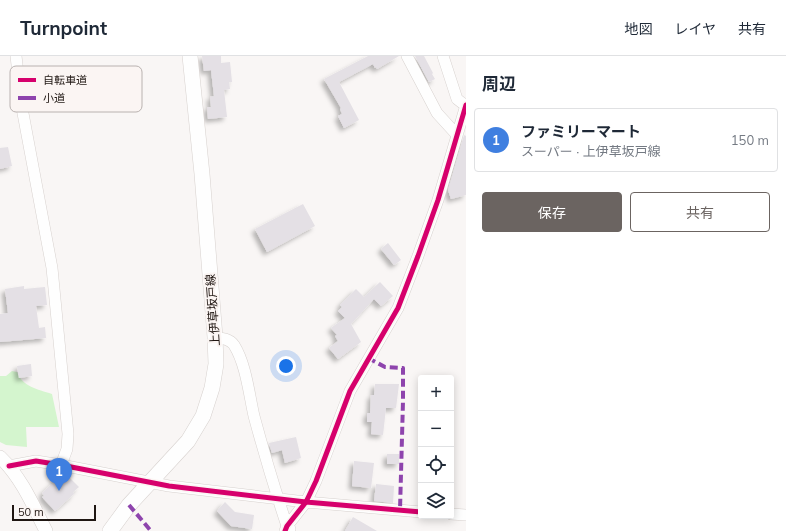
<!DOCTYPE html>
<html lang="ja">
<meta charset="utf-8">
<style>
:root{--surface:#fff;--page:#f2f2f3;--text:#1f2937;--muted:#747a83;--line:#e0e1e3;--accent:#6b6461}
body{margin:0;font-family:Mulish,"Noto Sans JP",sans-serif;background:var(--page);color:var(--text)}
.controls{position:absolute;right:12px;bottom:12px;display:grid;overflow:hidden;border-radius:4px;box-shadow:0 2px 10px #0003}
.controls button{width:36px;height:36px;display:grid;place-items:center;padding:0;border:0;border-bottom:1px solid var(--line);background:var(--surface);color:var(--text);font:20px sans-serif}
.scale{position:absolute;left:12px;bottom:10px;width:84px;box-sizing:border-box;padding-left:4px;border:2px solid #1f1612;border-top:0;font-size:11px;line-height:14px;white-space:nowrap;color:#1f1612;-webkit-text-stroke:3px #fbf5f3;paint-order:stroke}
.you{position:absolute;left:286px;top:310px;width:14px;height:14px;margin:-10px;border:3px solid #fff;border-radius:50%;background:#1a73e8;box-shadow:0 0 0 6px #1a73e833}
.badge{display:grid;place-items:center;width:26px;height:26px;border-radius:50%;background:var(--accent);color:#fff;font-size:13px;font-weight:700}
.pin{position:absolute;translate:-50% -33px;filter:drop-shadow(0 1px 2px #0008)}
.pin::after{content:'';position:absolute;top:21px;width:14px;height:12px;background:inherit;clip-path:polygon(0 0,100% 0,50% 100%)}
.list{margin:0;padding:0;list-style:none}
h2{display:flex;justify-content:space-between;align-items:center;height:52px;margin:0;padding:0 16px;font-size:17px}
h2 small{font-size:13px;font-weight:400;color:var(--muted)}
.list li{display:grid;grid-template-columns:26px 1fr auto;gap:12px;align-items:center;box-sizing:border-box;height:64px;margin:0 8px 8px;padding:0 8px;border:1px solid var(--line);border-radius:4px}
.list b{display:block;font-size:15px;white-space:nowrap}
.list p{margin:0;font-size:13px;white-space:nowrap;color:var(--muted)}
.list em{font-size:13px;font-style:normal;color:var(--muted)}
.actions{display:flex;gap:8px;padding:12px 16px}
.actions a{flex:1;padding:9px 0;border:1px solid var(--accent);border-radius:4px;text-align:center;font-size:14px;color:var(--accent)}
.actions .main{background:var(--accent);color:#fff}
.icon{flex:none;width:22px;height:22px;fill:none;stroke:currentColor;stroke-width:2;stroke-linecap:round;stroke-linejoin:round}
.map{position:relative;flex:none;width:466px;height:475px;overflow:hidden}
header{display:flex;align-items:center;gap:24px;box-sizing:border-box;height:56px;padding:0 20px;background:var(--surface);border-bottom:1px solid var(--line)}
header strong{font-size:19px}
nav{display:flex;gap:22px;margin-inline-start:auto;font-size:14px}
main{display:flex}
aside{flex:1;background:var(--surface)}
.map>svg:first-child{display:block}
.green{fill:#d4f5ce}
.building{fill:#e4e0e5;filter:url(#shadow)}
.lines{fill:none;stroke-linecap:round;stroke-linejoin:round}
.minor-casing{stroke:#d7d1ce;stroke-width:12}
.tertiary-casing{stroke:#d7d1ce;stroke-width:14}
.secondary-casing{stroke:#d7d1ce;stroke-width:16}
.minor{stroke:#fefefe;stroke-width:11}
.tertiary{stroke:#fefefe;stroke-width:13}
.secondary{stroke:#fefefe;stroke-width:15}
.quiet{stroke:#8e44ad;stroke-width:4;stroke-dasharray:8 4;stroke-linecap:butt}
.cycleway-casing{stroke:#fbf5f3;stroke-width:8}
.cycleway{stroke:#d6006c;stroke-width:5}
.labels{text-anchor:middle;stroke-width:4;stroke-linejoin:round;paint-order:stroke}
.street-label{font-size:12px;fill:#1f1612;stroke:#fbf5f3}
.key{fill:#fbf5f3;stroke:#b9b2b0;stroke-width:1}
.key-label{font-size:11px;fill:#1f1612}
</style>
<header>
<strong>Turnpoint</strong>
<nav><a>地図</a><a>レイヤ</a><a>共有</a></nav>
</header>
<main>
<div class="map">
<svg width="466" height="475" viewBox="0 0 466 475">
<defs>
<filter id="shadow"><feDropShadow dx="-3.5" dy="3.5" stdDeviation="2" flood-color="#0004"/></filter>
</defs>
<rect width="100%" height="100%" fill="#f9f6f5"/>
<!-- green -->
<path class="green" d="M12,315L17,316C23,331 37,333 52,338L59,371H26L27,391L6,389L0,386V320H6Z"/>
<!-- building -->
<path class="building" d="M202,0H221V7L230,6L232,26H229L230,33L224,34L227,61L208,63L207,51H211L210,41L214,40L211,14L204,15Z
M368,0H399L377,13L376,11L375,12L373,8L339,26L359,64L344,72L338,60L342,58L340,53L341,52L324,23Z
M415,0H424L433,17L432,18L435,23L429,26Z
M464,79L466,80V139L451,143L448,134Z
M8,91L12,110L0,113V92Z
M303,148L315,170L267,196L255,173Z
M388,187L401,204L394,209L381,193Z
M380,226L393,240L381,250L374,243L351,268L361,286L338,303L329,292L338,285L335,280L337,279L331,272L345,262L338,255L342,251L340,249L356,233L364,241Z
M24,230V233L45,231L47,249L36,250L39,272L45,271L46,282L0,286V258L8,257L5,233Z
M31,308L32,320L19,322L17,310Z
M375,328H399L396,352H386L383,379L371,378L372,366H367V357H370L371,339H374Z
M296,381L301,402L285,407L282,394L272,397L269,387Z
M387,398H399V408H387Z
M354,405L374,407L371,432L352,430Z
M63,418L64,419L66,418L79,431L73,436L74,438L55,455L42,441L44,440L42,437Z
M376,428L394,430L393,447L374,445Z
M225,446L235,456L254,459L252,473L231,470L217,455Z
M353,461L377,475H345Z"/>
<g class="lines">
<defs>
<path id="minor" d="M16,0L22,52L52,212L68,378L67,393L61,409
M407,0L437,57L457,79
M443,0L457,43L466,50
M215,281C222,282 230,283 234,289C246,308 249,338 254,360C264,397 275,434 287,470L290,473
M9,410L36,405L61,409L169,430L306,446L421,456
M451,458L466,459
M285,475L287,470L306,446L316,425L350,335L398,252L418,200L438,144L466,49"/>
<path id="tertiary" d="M0,401C21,421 33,449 46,475"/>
<path id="secondary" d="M110,475L129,449L188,385L203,360L212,332L216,308L215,281L202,118L190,0"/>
</defs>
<!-- minor casing -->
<use href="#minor" class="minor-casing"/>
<!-- tertiary casing -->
<use href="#tertiary" class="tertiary-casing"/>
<!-- secondary casing -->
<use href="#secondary" class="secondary-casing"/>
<!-- minor -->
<use href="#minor" class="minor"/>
<!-- tertiary -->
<use href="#tertiary" class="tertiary"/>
<!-- secondary -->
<use href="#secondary" class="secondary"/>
<!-- quiet -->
<path class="quiet" d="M368,302L385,311L403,312V345L400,454
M129,449L151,475"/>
<defs>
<path id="cycleway" d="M9,410L36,405L61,409L169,430L306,446L421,456
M285,475L287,470L306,446L316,425L350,335L398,252L418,200L438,144L466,49"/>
</defs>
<!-- cycleway casing -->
<use href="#cycleway" class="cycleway-casing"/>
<!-- cycleway -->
<use href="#cycleway" class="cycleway"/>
</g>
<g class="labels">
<!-- street labels -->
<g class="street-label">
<text transform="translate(213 254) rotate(-94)" y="4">上伊草坂戸線</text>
</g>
</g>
<!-- legend -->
<rect x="10" y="10" width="132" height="46" rx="6" class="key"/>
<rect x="18" y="22" width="18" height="4" fill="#d6006c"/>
<rect x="18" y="40" width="18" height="4" fill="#8e44ad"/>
<g class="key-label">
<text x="43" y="28">自転車道</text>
<text x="43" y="46">小道</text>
</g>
</svg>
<div class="controls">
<button>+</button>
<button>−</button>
<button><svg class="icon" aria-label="locate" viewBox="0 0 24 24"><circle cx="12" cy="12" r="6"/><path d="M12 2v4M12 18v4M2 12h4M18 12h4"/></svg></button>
<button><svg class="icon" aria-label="layers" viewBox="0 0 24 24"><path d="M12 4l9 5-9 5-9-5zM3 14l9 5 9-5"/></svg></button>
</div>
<div class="scale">50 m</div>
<div class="you"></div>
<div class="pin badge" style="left:59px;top:435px;background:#3f7fe0">1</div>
</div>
<aside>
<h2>周辺<small></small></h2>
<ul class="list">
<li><span class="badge" style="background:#3f7fe0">1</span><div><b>ファミリーマート</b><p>スーパー · 上伊草坂戸線</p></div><em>150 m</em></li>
</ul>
<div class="actions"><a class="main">保存</a><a>共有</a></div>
</aside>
</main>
